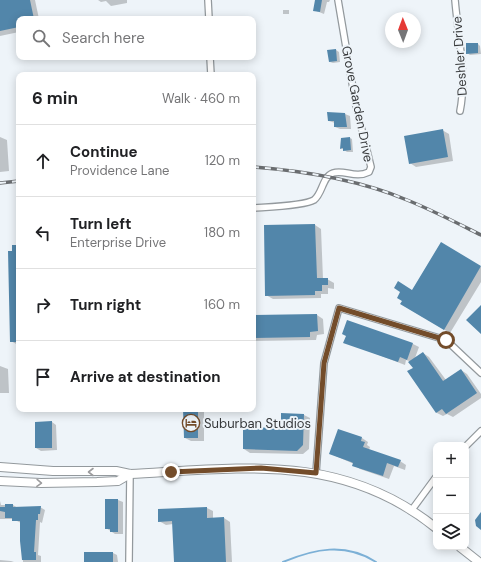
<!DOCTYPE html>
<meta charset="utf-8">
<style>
:root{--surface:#fff;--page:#f6f6f6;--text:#202124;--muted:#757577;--line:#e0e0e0}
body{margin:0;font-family:"DM Sans",sans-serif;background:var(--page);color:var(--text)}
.controls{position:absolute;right:12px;bottom:12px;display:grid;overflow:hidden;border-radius:8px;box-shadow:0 2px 10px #0003}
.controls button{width:36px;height:36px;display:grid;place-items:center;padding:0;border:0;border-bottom:1px solid var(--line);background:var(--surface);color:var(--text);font:20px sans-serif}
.compass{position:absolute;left:385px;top:12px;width:36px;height:36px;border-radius:50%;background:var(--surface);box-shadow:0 2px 10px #0003;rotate:359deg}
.stop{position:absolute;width:12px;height:12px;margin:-9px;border:3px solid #734c2a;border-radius:50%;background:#fff}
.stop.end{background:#734c2a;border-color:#fff;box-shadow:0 1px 4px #0008}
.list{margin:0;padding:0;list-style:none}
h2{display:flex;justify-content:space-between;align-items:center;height:52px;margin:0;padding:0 16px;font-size:17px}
h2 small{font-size:13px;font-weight:400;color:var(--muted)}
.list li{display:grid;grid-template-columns:26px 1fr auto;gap:12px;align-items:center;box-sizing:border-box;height:72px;padding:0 16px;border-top:1px solid var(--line)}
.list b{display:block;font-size:15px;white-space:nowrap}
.list p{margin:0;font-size:13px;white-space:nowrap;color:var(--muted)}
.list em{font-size:13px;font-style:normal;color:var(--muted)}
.icon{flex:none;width:22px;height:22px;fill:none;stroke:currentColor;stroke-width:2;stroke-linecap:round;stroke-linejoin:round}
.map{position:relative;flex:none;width:481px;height:562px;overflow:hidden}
.search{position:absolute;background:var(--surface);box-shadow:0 2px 10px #0003;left:16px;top:16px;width:240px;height:44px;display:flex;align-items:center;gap:10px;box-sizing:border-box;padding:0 14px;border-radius:8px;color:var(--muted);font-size:15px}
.panel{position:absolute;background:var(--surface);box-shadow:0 2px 10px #0003;left:16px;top:72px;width:240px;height:340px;border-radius:8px}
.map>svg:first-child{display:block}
.shadow{fill:#0003}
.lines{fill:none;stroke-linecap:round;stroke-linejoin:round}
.stream{stroke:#7cb0d6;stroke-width:2}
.building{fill:#5286aa}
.street-casing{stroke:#93999d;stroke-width:8}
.secondary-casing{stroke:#93999d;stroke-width:10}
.street{stroke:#fff;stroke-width:5.5}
.secondary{stroke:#fff;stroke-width:8}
.rail-casing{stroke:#6a6d70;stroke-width:3.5}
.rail{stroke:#eef4f9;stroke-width:2;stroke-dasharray:6;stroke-linecap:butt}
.oneway{stroke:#9c9c9e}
.route{stroke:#734c2a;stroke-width:5}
.labels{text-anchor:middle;stroke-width:4;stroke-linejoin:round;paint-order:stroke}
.street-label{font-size:13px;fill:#383a3c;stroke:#eef4f9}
.poi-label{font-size:13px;fill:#383a3c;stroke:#eef4f9;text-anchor:start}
</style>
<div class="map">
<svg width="481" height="562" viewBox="0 0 481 562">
<rect width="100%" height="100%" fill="#eef4f9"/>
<!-- shadow -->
<path class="shadow" d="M0,0H35L39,19H19V32L0,36Z
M98,0H127V3L111,6L106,1L101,2Z
M316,0H330L329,2H327L324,14L314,10Z
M283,10H289V14H283Z
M478,44L480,46L481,54L470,55L467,53Z
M336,50L339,52L340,62L333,63L330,62Z
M345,114L350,116L351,129H340L335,127V123L329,121Z
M442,130L449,134L453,161L416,167L410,163Z
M0,137L7,140L9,171L0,172Z
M350,138L352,139L353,152H347L341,148Z
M315,225L321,229L323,279H327L334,283V289L328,288V294H321V298L273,299L266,295L265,226Z
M441,243L481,267V282L450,333L401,304L412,291Z
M19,246V345H18L11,341L13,252Z
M317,315L323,319L324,334L317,335L316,340L253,341V316Z
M345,342L413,344L419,347L415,358L423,353L429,357L446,380L461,370L467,374L481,394V398L453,417L447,414L443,416L437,413L409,372L414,368L409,361L406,360L405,365Z
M0,366L8,369L9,393H0Z
M184,409H204V441H191L185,438Z
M304,415L310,418L309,449L303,454L250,453L244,449L282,429Z
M52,422L56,425L57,450L41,451L36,448Z
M362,438L368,442L367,445L370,447L369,450L400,461L406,465L405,470L394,466L389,479L360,469L354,465V464L331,454Z
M106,500H118L123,502V534H115L106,528Z
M0,501L1,505H13L18,508L40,507L45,510L42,523L40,522L38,555L41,556V562H23L21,523L13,519H0Z
M207,508L213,511V519L224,518L230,522L232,562H175L173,524L166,525L159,521Z
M113,553L117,555L118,562H85Z
M0,560L11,561L14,562H0Z"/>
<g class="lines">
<!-- stream -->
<path class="stream" d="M283,562C314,549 345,542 376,562"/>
</g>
<!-- building -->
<path class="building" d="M0,0H30L34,19H19V27L0,31Z
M315,0H322L320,12L313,11Z
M466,43H478V53L466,54Z
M336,49L337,61L329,62L327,50Z
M327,112L345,113L347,127H334V121H328Z
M443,129L448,157L409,164L404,136Z
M350,137L351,150L343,151V148L340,149L341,138Z
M315,224L317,278H328V285H322V291H315V295L265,296L264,225Z
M441,242L481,266L444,330L400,304L402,301L397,298L400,292L394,288L398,281L412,290Z
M12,245H19V342H10L8,251H12Z
M481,305V334L466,320Z
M317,314L318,331L310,332V337L253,338V315Z
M347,320L413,343L407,360L400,357L398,362L343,343L346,336L342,334Z
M423,352L443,381L461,369L477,393L446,414L442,409L436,413L407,371L413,368L408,362Z
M183,409H198V438H184Z
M281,413L304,414L303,445L297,451L243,449V427L281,428Z
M52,421V448H35V422Z
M338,429L362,437L361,441L365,442L363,447L401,460L398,467L387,463L383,476L352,466L353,463L351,462L329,454Z
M105,499H118V532H110V529H105Z
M5,504H13V507L41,506L40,514H38V520H36L34,552H36V560H22L20,541V521H12V518H5V512L0,511V507H5Z
M207,507V518L224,517L226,562H174L172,521L158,522V509Z
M481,512V530L476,526L475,520Z
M84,552H113V562H84Z"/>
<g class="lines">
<defs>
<path id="street" d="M208,0L209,19
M455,0C458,36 467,76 460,111
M210,57L211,75
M253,208C266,207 304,206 314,200C323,193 322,177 333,173C344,169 355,179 369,172L371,167L356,106L338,0
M466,446L481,431
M316,473L324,363L339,308L446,340L481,373
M411,511L436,477
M129,562L130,474"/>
<path id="secondary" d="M0,467L53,471H116L130,474C241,468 342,452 436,528
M0,481L41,483L97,482L118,481L130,474
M460,547L479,562"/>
</defs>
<!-- street casing -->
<use href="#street" class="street-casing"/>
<!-- secondary casing -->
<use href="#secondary" class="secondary-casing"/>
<!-- street -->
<use href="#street" class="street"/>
<!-- secondary -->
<use href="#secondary" class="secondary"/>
<defs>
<path id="rail" d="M253,167C305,171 359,180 407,200C432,210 457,223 481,235
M0,183L19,181"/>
</defs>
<!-- rail casing -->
<use href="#rail" class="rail-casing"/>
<!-- rail -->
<use href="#rail" class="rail"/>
</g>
<!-- one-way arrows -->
<defs><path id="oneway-chevron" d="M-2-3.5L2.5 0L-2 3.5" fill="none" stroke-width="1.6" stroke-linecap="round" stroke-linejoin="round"/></defs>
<g class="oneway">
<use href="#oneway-chevron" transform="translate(91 472) rotate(180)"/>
<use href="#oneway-chevron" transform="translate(39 483) rotate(2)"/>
</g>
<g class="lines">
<!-- route -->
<path class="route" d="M171,472L261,468L316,473L324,363L339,308L446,340"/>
</g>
<!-- icons -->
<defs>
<symbol id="hotel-ring" viewBox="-11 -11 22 22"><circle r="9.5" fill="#eef4f9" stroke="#734c2a" stroke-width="1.5"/><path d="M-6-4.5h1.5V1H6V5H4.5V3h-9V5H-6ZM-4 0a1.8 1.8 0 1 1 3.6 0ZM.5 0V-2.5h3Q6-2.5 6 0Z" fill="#734c2a"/></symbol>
</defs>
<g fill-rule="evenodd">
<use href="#hotel-ring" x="181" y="413" width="20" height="20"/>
</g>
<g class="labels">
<!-- street labels -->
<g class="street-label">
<text transform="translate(459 56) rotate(-94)" y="5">Deshler Drive</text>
<text transform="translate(358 104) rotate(79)" y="5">Grove Garden Drive</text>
</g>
<!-- poi labels -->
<g class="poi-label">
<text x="204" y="428">Suburban Studios</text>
</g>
</g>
</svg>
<div class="controls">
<button>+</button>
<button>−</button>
<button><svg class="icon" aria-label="layers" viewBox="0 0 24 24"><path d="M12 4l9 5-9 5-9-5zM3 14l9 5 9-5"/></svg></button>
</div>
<svg class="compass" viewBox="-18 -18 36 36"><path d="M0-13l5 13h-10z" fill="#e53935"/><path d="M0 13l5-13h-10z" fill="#757577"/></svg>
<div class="stop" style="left:446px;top:340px"></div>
<div class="stop end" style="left:171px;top:472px"></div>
<div class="search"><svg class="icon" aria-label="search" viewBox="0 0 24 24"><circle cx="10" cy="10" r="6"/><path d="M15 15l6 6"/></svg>Search here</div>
<section class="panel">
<h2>6 min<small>Walk · 460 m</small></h2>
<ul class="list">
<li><svg class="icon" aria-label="ahead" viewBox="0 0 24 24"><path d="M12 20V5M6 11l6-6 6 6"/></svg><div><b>Continue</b><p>Providence Lane</p></div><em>120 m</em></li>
<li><svg class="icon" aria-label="left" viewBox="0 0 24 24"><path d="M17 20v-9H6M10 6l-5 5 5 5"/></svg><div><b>Turn left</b><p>Enterprise Drive</p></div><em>180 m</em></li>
<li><svg class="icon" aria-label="right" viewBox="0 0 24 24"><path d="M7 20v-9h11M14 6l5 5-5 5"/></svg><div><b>Turn right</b></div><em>160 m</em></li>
<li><svg class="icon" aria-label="arrive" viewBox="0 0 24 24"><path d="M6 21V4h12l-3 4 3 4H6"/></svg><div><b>Arrive at destination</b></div></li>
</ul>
</section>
</div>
